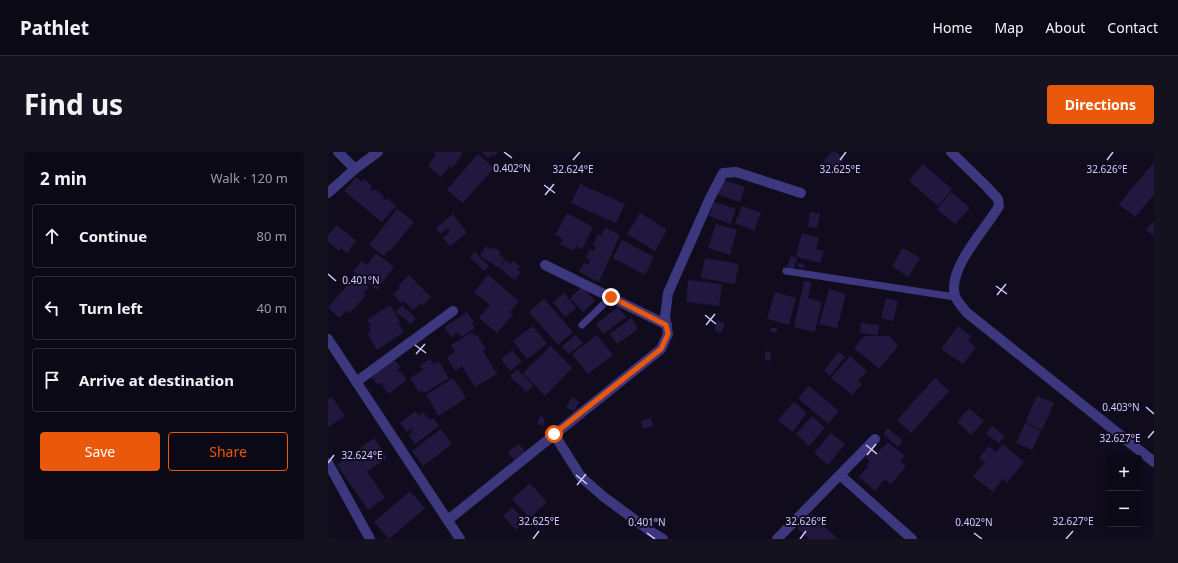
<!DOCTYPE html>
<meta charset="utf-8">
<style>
:root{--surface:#0c0916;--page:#15121f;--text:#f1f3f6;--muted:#9a9aa1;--line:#2c2a35;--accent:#ea580c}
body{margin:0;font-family:"Noto Sans",sans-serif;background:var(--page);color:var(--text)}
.controls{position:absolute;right:12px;bottom:12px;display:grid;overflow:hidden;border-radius:4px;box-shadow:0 2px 6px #0003}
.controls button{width:36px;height:36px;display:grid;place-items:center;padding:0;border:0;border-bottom:1px solid var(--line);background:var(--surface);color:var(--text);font:20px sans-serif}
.stop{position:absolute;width:12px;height:12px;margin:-9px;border:3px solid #ea580c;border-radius:50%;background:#fff}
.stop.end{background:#ea580c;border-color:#fff;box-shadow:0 1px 4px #0008}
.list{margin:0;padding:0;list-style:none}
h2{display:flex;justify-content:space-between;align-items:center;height:52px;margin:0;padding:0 16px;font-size:17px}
h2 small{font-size:13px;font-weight:400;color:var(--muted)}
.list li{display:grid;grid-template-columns:26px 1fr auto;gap:12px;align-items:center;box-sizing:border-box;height:64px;margin:0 8px 8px;padding:0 8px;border:1px solid var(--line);border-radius:4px}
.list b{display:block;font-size:15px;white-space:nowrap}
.list em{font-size:13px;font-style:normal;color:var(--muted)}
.actions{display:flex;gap:8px;padding:12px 16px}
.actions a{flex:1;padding:9px 0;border:1px solid var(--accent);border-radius:4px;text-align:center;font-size:14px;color:var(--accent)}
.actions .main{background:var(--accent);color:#fff}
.icon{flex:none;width:22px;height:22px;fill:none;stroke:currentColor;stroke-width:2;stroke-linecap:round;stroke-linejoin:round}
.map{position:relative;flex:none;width:826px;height:387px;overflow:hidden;border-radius:4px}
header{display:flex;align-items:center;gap:24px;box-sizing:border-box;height:56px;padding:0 20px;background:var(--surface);border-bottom:1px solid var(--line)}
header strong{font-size:19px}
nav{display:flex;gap:22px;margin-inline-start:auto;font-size:14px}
.intro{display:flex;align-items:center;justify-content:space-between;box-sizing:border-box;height:96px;padding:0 24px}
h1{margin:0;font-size:28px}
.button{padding:10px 18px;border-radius:4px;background:var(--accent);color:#fff;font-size:14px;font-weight:700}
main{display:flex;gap:24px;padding:0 24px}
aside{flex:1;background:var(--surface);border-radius:4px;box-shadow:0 2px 6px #0003}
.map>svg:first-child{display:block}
.building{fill:#22183f}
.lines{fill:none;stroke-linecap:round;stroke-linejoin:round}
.service{stroke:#3d377d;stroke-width:7}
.minor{stroke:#3d377d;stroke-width:10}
.route{stroke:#ea580c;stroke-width:5}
.ticks{fill:none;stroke:#d2c9ff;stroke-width:1.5}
.ticks-label{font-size:10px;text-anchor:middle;fill:#d2c9ff;stroke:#100c1e;stroke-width:4;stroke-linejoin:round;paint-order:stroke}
</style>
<header>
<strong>Pathlet</strong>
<nav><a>Home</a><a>Map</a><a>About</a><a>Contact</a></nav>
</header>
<div class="intro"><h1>Find us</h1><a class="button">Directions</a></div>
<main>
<aside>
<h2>2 min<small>Walk · 120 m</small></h2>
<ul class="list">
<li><svg class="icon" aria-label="ahead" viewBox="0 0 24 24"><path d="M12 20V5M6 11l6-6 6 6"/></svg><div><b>Continue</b></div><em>80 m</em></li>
<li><svg class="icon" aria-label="left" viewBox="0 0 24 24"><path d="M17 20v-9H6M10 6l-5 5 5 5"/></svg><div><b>Turn left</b></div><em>40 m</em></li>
<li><svg class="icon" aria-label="arrive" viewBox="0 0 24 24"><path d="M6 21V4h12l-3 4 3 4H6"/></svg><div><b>Arrive at destination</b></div></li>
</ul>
<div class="actions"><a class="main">Save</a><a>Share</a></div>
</aside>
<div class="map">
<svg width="826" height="387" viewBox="0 0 826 387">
<rect width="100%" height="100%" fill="#100c1e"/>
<!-- building -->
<path class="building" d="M105,0H133L135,2L124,16L122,14L113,25L100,14L108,2Z
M154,0H170L166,4L164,2L160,6Z
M504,0H508L516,7L505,19L495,10Z
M150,2L166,16L135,51L119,38Z
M826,10V43L807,65L791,52Z
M595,12L624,37L610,54L581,29Z
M28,25L34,30L36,27L44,34L42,37L45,39L47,37L56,44L54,46L57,48L59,46L68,54L54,70L16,39Z
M393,27L417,35L412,50L388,42Z
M252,32L297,52L288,71L243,51Z
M623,40L642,56L627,72L609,57Z
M386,50L408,57L403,72L381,64Z
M414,54L433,61L426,79L407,71Z
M69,57L86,70L62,99L60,98L56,104L41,93Z
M482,60L492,62L489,76L480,74Z
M239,61L265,75L254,97L248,94L245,99L232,92L235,87L227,83Z
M312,61L339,78L327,99L299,82Z
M125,62L139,81L122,94L115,86L122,80L120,76L112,82L108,76Z
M826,69V84L818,78Z
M388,72L409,78L402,103L380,96Z
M9,73L28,89L19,101L13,96L11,99L0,90V83Z
M277,76L292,83L271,130L251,120L256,111L260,113L262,108L258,106L262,97L266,99L268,94L265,93L270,82L273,84Z
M474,81L491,86L488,97L496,99L492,111L468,105Z
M294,88L326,105L317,123L285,106Z
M158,94L164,98L165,95L173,100L171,103L177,106L171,116L152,104Z
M575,96L592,106L580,125L564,114Z
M147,100L161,114L156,119L142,105Z
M48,101L66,115L49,138L25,119L34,109L39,113Z
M463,104L469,106L466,117L459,115Z
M377,106L411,112L407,132L373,126Z
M178,108L183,112L185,109L192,114L189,117L193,120L187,128L171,116Z
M470,111L476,112V116L469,115Z
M81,123L103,145L95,153L93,151L85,158L76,149L73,151L65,142L72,136L70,134Z
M160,123L191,149L182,160L185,162L169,181L151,166L162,153L146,140Z
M28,124L41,135L35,141L38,143L22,161L19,158L11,166L0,155Z
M360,128L394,132L391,154L358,150Z
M476,129L483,130L480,146L494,150L487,180L466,175Z
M254,135L267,149L255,160L242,146Z
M501,137L518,142L509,176L491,172Z
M447,140L468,146L461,173L439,167Z
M236,141L248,156L237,165L225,150Z
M558,146L570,149L565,169L553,166Z
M216,147L245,180L230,193L201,160Z
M62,153L72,169L70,170L76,180L49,198L39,182L43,179L40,175L43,174L39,168Z
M74,153L88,166L83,172L68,160Z
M290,155L298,165L275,182L268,172Z
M139,160L146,170L144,171L147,176L133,185L130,180L123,185L116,175Z
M303,166L310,177L289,192L282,182Z
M390,168L397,172L393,181L386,178Z
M533,171L551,173L550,183L532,181Z
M205,174L219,192L199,207L185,189Z
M630,174L643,184L640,189L648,195L635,212L613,197Z
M442,176H449V180H443Z
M144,180L147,184L149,183L158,197L155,199L169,222L147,235L134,214L127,219L119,206L127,200L123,193Z
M248,183L255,191L241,202L234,194Z
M269,183L285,203L260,222L244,202Z
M536,184H562L570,194L551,217L526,196Z
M223,194L244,216L217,244L195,221Z
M184,198L194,210L182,219L173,207Z
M437,199L443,200L442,209L437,208Z
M510,200L517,205L502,224L496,219Z
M522,204L539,219L530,229L534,232L524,243L503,226Z
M65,207L73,215L69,218L71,220L72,219L79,228L61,242L54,234L56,232L54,230L50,233L43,225Z
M102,207L106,212L111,209L121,226L96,241L94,238L91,240L82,226L95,218L92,213Z
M189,217L205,234L198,240L182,224Z
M125,226L138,246L111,264L98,243Z
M607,226L621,239L583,281L569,268Z
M481,234L511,259L500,272L470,246Z
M709,244L726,251L714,278L697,270Z
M4,245L17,264L0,275V247Z
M244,245L252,250L246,259L238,255Z
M466,250L479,261L464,280L450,268Z
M641,256L656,269L643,283L629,270Z
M87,259L91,264L95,260L100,267L101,266L102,268L105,266L111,274L87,292L81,283L84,280L83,279L85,277L84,276L79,280L72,271Z
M212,264L217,266L215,274L209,272Z
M484,264L497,276L481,294L468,282Z
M323,266L325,274L315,277L313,269Z
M697,271L713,279L704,298L688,291Z
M664,274L677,284L671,291L658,282Z
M560,276L575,289L570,295L555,282Z
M113,277L124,292L95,314L84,299Z
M503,281L517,292L500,313L486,301Z
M46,286L59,306L39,319L57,346L40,358L9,313Z
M560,290L577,304L572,309L578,314L563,332L557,327L547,339L531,325L541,313L539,312L542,309L538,306L545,298L549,301L555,294L556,295Z
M191,292L197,300L186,308L180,300Z
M675,292L696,310L679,331L675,327L665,340L645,324L657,311L651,306L661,294L668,300Z
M202,331L219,350L202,366L184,347Z
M82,339L97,356L61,387L46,370Z
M184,355L197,369L188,378L175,364Z
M482,362L510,387H481L469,376Z"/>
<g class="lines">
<!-- service -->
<path class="service" d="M458,119L627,145
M254,173L283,145"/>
<!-- minor -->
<path class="minor" d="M10,0L27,17
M623,0L658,34L670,47L671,54C658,77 619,116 627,144C629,150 635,155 638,160L826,310
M0,41L27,17L50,0
M217,113L339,173
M0,187L132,387
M28,230L125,159
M226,282L253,325L276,345L322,379L335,387
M0,311L42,387
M512,323L584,387
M120,368L333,197L340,182L337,165L340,141L382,46L395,21L408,20L473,41
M449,387L547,287"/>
</g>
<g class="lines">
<!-- route -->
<path class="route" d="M226,282L333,197L340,182L338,173L283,145"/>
</g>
<!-- ticks -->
<path class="ticks" d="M176,0L184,6M245,8L252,0M512,8L518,0M779,8L785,0M216,33L227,41M217,43L226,32M0,122L8,129M668,134L679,142M669,143L678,132M377,163L388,172M378,173L387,162M87,193L98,201M88,202L97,192M818,255L826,262M820,286L826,279M538,293L549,302M539,303L548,292M0,311L6,303M248,323L259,332M249,333L258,322M319,381L327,387M646,381L654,387M205,387L211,379M472,387L478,379M738,387L745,379"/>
<g class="ticks-label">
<text x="184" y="20">0.402°N</text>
<text x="779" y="21">32.626°E</text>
<text x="245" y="21">32.624°E</text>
<text x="512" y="21">32.625°E</text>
<text x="33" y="132">0.401°N</text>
<text x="793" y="259">0.403°N</text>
<text x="792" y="290">32.627°E</text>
<text x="34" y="307">32.624°E</text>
<text x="211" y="373">32.625°E</text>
<text x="478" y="373">32.626°E</text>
<text x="745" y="373">32.627°E</text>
<text x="319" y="374">0.401°N</text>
<text x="646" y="374">0.402°N</text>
</g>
</svg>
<div class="controls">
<button>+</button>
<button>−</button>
</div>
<div class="stop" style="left:226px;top:282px"></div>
<div class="stop end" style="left:283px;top:145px"></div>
</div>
</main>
